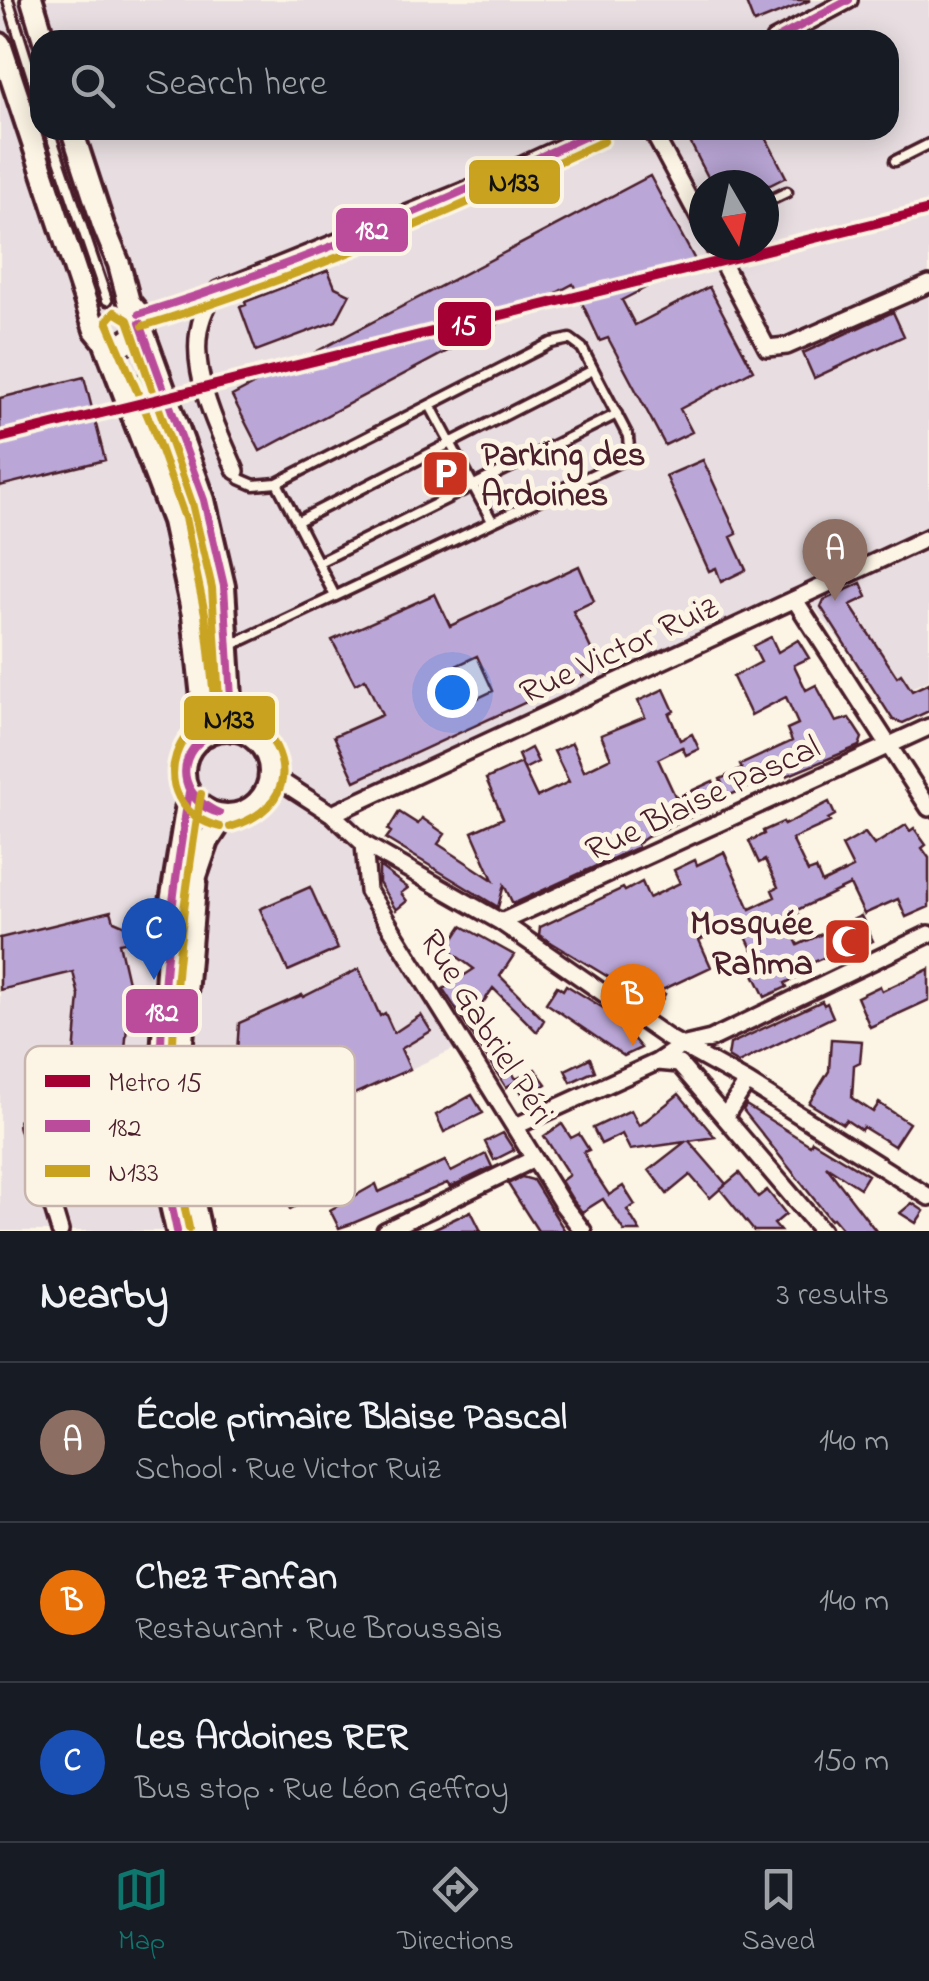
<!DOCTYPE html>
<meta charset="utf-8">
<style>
:root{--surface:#171b24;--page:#242831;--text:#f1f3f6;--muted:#9ea1a6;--line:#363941;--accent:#0f766e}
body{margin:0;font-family:"Indie Flower",sans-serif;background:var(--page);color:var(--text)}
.compass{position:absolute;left:689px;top:170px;width:90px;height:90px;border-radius:50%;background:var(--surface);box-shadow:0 5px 25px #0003;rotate:171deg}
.you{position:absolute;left:452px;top:692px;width:35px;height:35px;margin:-25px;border:8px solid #fff;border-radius:50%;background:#1a73e8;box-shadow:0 0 0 15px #1a73e833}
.badge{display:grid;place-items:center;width:65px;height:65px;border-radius:50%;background:var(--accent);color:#fff;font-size:32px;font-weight:700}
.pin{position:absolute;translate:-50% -82px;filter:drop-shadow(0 2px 5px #0008)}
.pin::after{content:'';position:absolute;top:52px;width:35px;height:30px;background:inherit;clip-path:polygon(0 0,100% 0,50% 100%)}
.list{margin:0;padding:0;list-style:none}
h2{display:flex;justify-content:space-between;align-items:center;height:130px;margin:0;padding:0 40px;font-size:42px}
h2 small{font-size:32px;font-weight:400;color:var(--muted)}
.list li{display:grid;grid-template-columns:65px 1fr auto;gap:30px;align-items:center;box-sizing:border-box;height:160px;padding:0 40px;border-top:2px solid var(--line)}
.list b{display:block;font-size:38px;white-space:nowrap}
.list p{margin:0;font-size:32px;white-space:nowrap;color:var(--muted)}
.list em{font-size:32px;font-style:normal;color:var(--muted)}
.icon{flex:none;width:55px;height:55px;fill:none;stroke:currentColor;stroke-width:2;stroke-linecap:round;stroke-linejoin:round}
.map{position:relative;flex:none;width:929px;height:1231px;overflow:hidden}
.search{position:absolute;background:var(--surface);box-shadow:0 5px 25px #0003;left:30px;right:30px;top:30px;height:110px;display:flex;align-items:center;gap:25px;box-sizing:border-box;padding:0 35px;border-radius:30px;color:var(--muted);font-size:38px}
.sheet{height:610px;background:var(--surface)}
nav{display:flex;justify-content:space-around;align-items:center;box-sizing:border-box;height:140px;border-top:2px solid var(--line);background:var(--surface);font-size:28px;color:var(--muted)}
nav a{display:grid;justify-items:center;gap:5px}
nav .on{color:var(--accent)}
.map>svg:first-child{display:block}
.built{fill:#e8dee1;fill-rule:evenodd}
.green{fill:#c8e69d;stroke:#898264;stroke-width:2.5}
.building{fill:#bba7d7;stroke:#4a1f2b;stroke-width:2.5;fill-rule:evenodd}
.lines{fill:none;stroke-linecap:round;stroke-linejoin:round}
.service-casing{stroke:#4a1f2b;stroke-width:15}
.minor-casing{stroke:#4a1f2b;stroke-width:22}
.tertiary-casing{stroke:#4a1f2b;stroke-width:28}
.service{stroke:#fcf5e5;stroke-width:8}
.minor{stroke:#fcf5e5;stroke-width:15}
.tertiary{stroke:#fcf5e5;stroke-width:20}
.bus-1-casing{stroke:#fcf5e5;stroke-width:15}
.bus-2-casing{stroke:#fcf5e5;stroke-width:15}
.bus-1{stroke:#ba4c9b;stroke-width:8}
.bus-2{stroke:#c9a320;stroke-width:8}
.metro-1-casing{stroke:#fcf5e5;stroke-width:18}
.metro-1{stroke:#a50034;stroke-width:10}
.labels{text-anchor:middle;stroke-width:10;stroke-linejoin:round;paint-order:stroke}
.poi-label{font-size:35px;font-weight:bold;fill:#4a1f2b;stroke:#fcf5e5;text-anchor:start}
.street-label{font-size:35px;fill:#4a1f2b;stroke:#fcf5e5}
.key{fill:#fcf5e5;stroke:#c7b5ad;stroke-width:2.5}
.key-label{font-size:28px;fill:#4a1f2b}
.line-badge{stroke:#fcf5e5;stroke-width:4}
.badge-label{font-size:28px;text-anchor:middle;font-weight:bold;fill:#fff}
.pale-badge-label{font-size:28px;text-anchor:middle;font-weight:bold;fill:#111}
</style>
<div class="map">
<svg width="929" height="1231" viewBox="0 0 929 1231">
<rect width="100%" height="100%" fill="#fcf5e5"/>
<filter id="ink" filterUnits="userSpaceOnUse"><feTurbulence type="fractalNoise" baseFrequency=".01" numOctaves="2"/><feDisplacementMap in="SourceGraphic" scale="20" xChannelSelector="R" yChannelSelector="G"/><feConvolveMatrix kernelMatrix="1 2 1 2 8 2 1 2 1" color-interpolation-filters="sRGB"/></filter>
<g filter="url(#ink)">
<!-- built -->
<path class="built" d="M0,0H929V533L352,804L364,844L368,891L465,1044L166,1182L177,1231H0ZM40,40H889V130H40ZM704,185H764V245H704Z
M929,537V680L885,699L806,597Z"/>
<!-- green -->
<path class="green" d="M144,372L199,516L214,577L195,564L185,520L131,376Z
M198,576L216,593L220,664L215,665Z"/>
<!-- building -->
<path class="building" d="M745,0H809V1L754,23Z
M684,130H762L786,177L770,185H712Z
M650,176L696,262L622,300L635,325L709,287L753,370L680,409L692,432L665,445L608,338L600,341L573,284L260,451L232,396Z
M328,270L335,287L350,294L336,321L256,351L240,307L246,305L245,302Z
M893,312L904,336L814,378L803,353Z
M84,377L105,460L0,486V398Z
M703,460L737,534L731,537L746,570L721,582L716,568L709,571L666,476Z
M579,566L594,601L573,611L600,668L355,781L334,736L382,715L365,679L355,684L332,640L435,594L450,626ZM477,656L493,691L457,708L441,673Z
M861,583L867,597L850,605L897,677L901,674L912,691L929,683V711L903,723L893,720L821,607L824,600Z
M771,637L778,652L798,640L809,658L794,665L806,690L816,685L836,722L849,718L862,738L859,746L787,776L784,771L728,796L720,779L742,769L740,765L792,741L787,729L798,724L786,697L751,715L733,677L761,662L753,646Z
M664,689L674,711L669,714L680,740L692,734L699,749L686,755L682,747L658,759L676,798L713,781L719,794L702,802L706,810L647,837L637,844L638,847L513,904L504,885L498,907L386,839L391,832L388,830L399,812L418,824L422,818L445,834L438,844L493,880L472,832L503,818L486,779L521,763L537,797L569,782L554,751L572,743L584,771L611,758L601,735L645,717L638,701Z
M531,748L538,762L524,769L518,755Z
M829,802L835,815L828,819L830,822L792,839L808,872L816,869L822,883L853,868L842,846L865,833L874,845L906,825L910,831L914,828L926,845L922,848L929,858V907L906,917L898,899L864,914L850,885L797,910L798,913L786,919L798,945L861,916L873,941L860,947L862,952L845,960L841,950L807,965L810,971L785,983L787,987L765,997L751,968L759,964L739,922L699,940L711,967L660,991L665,994L658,1007L539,935L540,927L623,888L625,891L642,882L649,898L680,883L674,870L695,860L697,865L724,852L750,909L775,897L772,890L778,887L765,860L759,863L749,841L764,834L763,831L783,822L784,825Z
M379,866L408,888L401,893L407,901L396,910L379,883Z
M310,887L338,949L288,971L260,909Z
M111,911L114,921L130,928L125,942L119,943L130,991L121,1097L128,1168L124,1169V1177L101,1179L100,1172L61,1180L47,1133L72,1124L71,1092L79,996L73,972L0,990V938Z
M462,926L514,955L500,976L544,1020L537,1032L493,988L478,1010L501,1055L510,1050L518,1063L512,1072L516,1079L535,1069L546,1084L525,1098L515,1082L506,1087L443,989L474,969L447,949Z
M359,969L380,1016L385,1013L394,1033L421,1015L431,1031L401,1049L410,1069L336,1102L349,1128L329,1138L316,1111L276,1129L310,1199L290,1209L280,1187L260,1196L252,1181L207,1201L205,1188L226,1177L223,1170L235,1164L219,1129L217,1077L221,1049L237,1052L239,1023L302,995L303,997Z
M929,969V1000L870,1027L857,997L880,986L882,991Z
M566,985L613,1014L610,1019L625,1029L641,1048L624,1056L546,1003L557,986L563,990Z
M822,1001L824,1005L827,1003L833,1017L738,1063L728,1057L730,1044Z
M831,1039L862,1041L860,1062L854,1065L852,1098L873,1112L879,1103L909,1123L894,1146L863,1127L861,1130L846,1120L843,1124L809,1103L829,1071Z
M590,1058L595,1071L571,1082L565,1070Z
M679,1094L715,1137L689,1141L726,1184L710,1198L690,1175L667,1194L649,1170L685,1142L630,1150L622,1134L601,1144L593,1128L631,1110L639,1126Z
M472,1095L483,1113L444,1132L436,1115Z
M746,1105L810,1145L812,1141L868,1175L860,1188L826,1166L876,1231H844L833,1218L830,1219L743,1110Z
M562,1124L571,1138L579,1134L589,1150L584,1152L592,1169L609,1195L623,1186L635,1205L627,1210L640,1231H624L603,1199L582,1212L572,1199L561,1181L569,1175L544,1136Z
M503,1133L514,1150L494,1160L485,1142Z
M486,1154L492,1167L450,1187L447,1183L351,1224L339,1228L330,1210L376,1184L379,1192L445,1161L451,1172Z
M739,1173L758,1197L767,1190L786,1214L774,1224L780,1231H754L720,1189Z
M522,1177L533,1180L565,1231H538L508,1184Z
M912,1203L924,1211L916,1223L900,1213Z
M471,1211L481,1231H429Z"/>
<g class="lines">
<defs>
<path id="service" d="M8,0L40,102
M49,130L107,300
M895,161L929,144
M764,203L787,192
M430,405L492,521
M236,471L240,479L254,485L277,483L335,596
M298,521L593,370
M319,562L617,414
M230,646L619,462L629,448L628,436L582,348L570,339L551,343L277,483"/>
<path id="minor" d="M774,40L849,0
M652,130L704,227
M713,245L767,348L787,346L929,284
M236,471C213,417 173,342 218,290L486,182L599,130
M795,600L929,808
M270,774L332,814L364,844L501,922L668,1038L747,1082L929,1197
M332,814L929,537
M364,844L368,891L563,1205L583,1231
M501,922L929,727
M657,1062L679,1064L822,1231
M726,1115L747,1082
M28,1125L60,1231
M516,1126L657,1062L681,1046L711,1039L929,934
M385,1231L534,1159"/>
<path id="tertiary" d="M32,0L44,40
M0,44L95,330L104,341L123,344L137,334L139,314L129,302L119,264L103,225L72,130
M140,323L204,500L224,586L233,730
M104,341L173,521L193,615L206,735
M184 772a43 43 0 1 1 86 0a43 43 0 1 1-86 0Z
M177,1231L166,1183L161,1139L162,1056L171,902L189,792
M200,1231L184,1158L180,1065L196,876L208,841L225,815"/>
</defs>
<!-- service casing -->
<use href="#service" class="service-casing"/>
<!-- minor casing -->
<use href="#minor" class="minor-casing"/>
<!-- tertiary casing -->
<use href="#tertiary" class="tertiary-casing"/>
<!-- service -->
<use href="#service" class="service"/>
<!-- minor -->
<use href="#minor" class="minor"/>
<!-- tertiary -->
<use href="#tertiary" class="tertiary"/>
<defs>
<path id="bus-1" d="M774,40L849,0
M139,314C297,266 449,199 599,130
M140,323L204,500L224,586L233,730
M203,739C171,765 186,799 219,813
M203,739C172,762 184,804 219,813
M177,1231C145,1090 166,934 189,792"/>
<path id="bus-2" d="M143,326C301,278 454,210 604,141
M218,734L205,614L185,518L154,431L107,321L115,312L128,320L192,503L212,588L221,731
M220,827C135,805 179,692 248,722C260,728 270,735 276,747C296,788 266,817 230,827
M189,1228C157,1089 178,934 201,794"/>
</defs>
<!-- bus-1 casing -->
<use href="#bus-1" class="bus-1-casing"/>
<!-- bus-2 casing -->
<use href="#bus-2" class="bus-2-casing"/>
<!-- bus-1 -->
<use href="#bus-1" class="bus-1"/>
<!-- bus-2 -->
<use href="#bus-2" class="bus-2"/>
<defs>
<path id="metro-1" d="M0,438L929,210"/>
</defs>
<!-- metro-1 casing -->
<use href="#metro-1" class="metro-1-casing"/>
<!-- metro-1 -->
<use href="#metro-1" class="metro-1"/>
</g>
</g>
<!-- icons -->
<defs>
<symbol id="parking-square" viewBox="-11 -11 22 22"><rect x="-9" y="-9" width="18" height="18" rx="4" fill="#c8321e" stroke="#fcf5e5"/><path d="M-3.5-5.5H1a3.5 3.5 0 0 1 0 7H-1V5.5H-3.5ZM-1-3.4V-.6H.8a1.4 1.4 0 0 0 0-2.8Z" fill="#fff"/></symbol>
<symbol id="mosque-square" viewBox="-11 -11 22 22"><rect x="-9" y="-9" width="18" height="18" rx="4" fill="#c8321e" stroke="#fcf5e5"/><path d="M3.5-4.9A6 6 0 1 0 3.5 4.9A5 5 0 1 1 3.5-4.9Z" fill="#fff"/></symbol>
</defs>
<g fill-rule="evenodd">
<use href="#parking-square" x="418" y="446" width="55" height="55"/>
<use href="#mosque-square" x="820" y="914" width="55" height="55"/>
</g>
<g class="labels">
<!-- poi labels -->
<g class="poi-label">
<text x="481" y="465">Parking des<tspan x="481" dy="40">Ardoines</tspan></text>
<text x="813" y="934" text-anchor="end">Mosquée<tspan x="813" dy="40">Rahma</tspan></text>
</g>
<!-- street labels -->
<g class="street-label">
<text transform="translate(618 648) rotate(-25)" y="12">Rue Victor Ruiz</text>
<text transform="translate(702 797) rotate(-25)" y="12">Rue Blaise Pascal</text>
<text transform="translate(488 1026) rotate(58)" y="12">Rue Gabriel Péri</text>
</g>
</g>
<!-- legend -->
<rect x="25" y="1046" width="330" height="160" rx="15" class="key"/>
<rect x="45" y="1075" width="45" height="12" fill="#a50034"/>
<rect x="45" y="1120" width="45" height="12" fill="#ba4c9b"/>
<rect x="45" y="1165" width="45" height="12" fill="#c9a320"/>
<g class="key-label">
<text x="108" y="1091">Metro 15</text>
<text x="108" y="1136">182</text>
<text x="108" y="1181">N133</text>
</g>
<g class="line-badge">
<rect x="467" y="158" width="95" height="48" rx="10" fill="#c9a320"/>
<rect x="334" y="206" width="76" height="48" rx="10" fill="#ba4c9b"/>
<rect x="436" y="300" width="57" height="48" rx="10" fill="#a50034"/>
<rect x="182" y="694" width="95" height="48" rx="10" fill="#c9a320"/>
<rect x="124" y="987" width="76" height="48" rx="10" fill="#ba4c9b"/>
</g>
<g class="badge-label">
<text x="372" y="239">182</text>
<text x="464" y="334">15</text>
<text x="162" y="1021">182</text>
</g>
<g class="pale-badge-label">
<text x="514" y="191">N133</text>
<text x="229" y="728">N133</text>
</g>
</svg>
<svg class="compass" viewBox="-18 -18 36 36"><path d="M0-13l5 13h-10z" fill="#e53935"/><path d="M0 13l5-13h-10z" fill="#9ea1a6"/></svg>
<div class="you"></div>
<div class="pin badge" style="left:835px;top:601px;background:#8d6e63">A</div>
<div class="pin badge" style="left:633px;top:1046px;background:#e8710a">B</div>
<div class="pin badge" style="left:154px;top:980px;background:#1a4fb4">C</div>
<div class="search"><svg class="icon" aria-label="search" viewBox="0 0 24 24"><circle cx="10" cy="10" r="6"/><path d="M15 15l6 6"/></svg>Search here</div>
</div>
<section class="sheet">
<h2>Nearby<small>3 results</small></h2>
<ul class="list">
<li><span class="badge" style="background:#8d6e63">A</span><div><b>École primaire Blaise Pascal</b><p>School · Rue Victor Ruiz</p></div><em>140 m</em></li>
<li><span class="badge" style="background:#e8710a">B</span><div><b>Chez Fanfan</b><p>Restaurant · Rue Broussais</p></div><em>140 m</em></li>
<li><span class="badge" style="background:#1a4fb4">C</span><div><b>Les Ardoines RER</b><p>Bus stop · Rue Léon Geffroy</p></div><em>150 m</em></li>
</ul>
</section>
<nav>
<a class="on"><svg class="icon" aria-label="map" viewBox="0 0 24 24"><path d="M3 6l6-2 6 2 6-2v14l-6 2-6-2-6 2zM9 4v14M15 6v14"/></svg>Map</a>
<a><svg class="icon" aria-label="directions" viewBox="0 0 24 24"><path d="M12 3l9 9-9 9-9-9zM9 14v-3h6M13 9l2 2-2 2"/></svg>Directions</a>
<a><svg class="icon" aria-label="saved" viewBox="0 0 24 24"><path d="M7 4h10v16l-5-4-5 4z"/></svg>Saved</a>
</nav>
